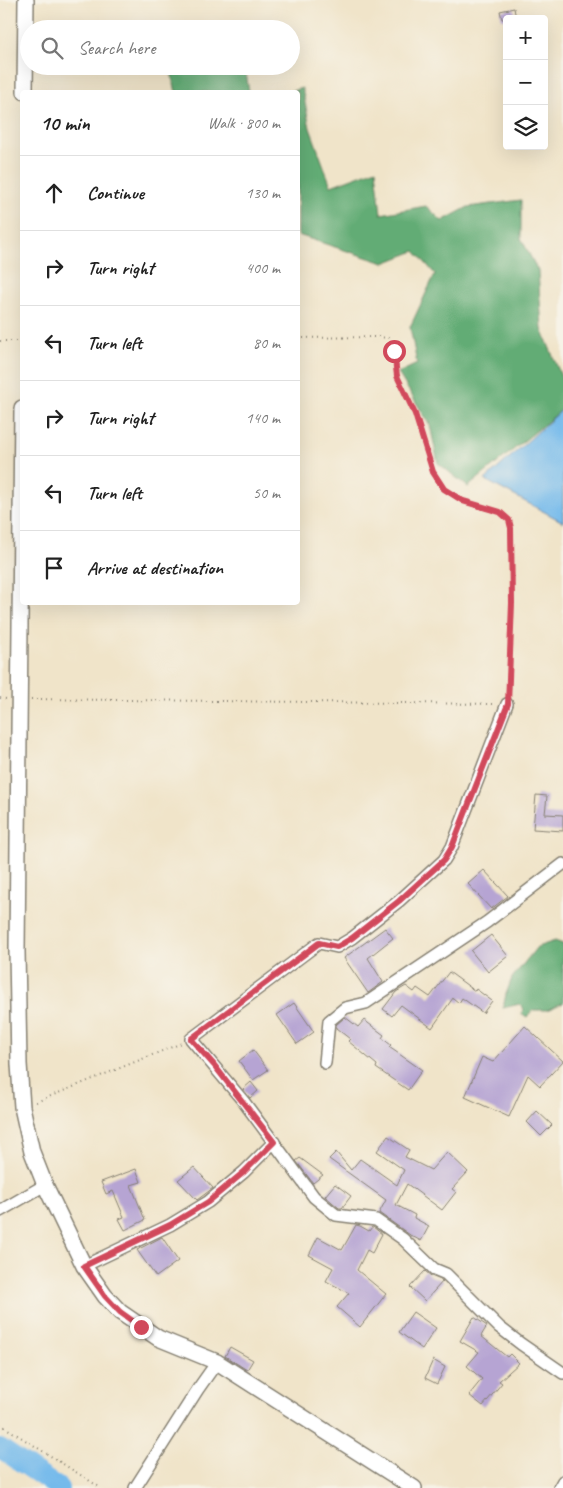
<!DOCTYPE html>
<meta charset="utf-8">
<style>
:root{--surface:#fff;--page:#f6f6f6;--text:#222;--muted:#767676;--line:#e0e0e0}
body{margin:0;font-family:Caveat,sans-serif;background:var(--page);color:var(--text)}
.controls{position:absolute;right:15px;top:15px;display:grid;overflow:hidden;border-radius:5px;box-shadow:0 5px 20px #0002}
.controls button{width:45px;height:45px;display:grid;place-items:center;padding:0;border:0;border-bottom:1px solid var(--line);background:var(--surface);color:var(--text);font:25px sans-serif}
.stop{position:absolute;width:15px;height:15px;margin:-11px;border:4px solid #d1495b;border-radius:50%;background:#fff}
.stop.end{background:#d1495b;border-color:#fff;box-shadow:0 1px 5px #0008}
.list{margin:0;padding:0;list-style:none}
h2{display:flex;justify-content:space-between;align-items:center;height:65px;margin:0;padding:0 20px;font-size:21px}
h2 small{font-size:16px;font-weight:400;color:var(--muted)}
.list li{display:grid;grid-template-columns:32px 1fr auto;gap:15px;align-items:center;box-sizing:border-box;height:75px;padding:0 20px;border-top:1px solid var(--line)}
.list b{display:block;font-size:19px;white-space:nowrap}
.list em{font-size:16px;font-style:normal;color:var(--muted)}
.icon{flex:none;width:28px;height:28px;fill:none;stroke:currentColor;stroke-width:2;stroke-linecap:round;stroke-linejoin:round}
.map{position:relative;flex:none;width:563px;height:1488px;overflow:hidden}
.search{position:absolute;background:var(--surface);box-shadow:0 5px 20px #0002;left:20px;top:20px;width:280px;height:55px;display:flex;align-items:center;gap:12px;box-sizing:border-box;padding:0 18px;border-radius:28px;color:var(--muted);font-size:19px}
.panel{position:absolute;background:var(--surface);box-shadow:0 5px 20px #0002;left:20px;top:90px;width:280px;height:515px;border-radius:5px}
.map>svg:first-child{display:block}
.forest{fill:#62ac74;stroke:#3f6448}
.water{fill:#75baeb;stroke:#486b84}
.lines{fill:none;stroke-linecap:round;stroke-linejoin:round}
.river{stroke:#75baeb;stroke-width:20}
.building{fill:#b6a4d3}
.street-casing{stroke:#868072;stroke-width:14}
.secondary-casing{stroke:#868072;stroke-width:18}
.path{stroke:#868072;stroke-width:2;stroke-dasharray:1 4;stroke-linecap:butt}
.street{stroke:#fff;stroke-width:11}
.secondary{stroke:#fff;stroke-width:15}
.route{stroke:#d1495b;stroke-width:6}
</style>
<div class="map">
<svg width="563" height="1488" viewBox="0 0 563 1488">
<rect width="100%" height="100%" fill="#f7f3e8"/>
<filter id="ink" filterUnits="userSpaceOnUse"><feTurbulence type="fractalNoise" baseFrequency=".02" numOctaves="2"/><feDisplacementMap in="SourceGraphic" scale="10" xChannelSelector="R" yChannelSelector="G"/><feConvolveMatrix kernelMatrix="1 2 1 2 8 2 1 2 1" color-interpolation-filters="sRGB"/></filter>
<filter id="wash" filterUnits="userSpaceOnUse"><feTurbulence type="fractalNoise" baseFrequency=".0096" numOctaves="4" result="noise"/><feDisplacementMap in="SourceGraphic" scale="20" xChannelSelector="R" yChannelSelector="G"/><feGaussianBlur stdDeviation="1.12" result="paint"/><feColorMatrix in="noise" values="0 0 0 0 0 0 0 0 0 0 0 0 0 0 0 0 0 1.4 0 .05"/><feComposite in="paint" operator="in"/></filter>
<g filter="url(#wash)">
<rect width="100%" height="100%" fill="#f0e4c9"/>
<!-- forest -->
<path class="forest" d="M176,66H245L249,92H176L170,68Z
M302,88L310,128L331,186L376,169L381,214L426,206L442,221L468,207L521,200V238L538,271L542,329L563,381V409L468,487L438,463L430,425L398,373L417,364L410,327L435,274L415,251L384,263L298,235V92H288Z
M555,941L563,944V964L562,967L563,968V1003L547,1010H533L527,1017L521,1013L524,1009L520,1004L503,1008L506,994L512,978L537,947Z"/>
<!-- water -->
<path class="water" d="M563,409V522L485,480Z"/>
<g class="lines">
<!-- river -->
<path class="river" d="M0,1448L59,1488"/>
</g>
<g id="blocks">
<!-- building -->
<path class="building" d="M514,8L516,19H502L500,11Z
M536,795L547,796L545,814L563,815V831L533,829Z
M484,870L508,896L491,909L468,884Z
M385,928L393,938L368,958L383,982L368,993L344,958Z
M491,935L508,956L488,972L471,951Z
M449,972L475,991L476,989L492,1001L483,1013L462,998L459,1003L453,998L432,1028L401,1005L392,1016L383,1009L396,992L406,986L414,992L417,988L430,997Z
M294,1003L314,1032L297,1044L277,1015Z
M345,1017L358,1027L364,1020L384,1035L382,1038L391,1045L389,1047L422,1070L408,1090L376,1068L377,1065L348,1041L350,1039L336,1028V1025Z
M525,1026L563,1061L540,1086L528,1075L509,1117L465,1097L482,1057L493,1062Z
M253,1050L268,1070L253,1080L239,1061Z
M251,1082L258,1091L250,1098L243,1089Z
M537,1111L552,1125L541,1136L527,1122Z
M388,1136L409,1150L405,1157L431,1170L447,1152L468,1172L452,1189L456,1192L442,1210L407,1184L396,1205L415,1215L414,1218L429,1226L421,1241L410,1235L379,1213L386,1200L329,1159L336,1152L351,1170L360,1159L397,1185L404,1170L377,1151Z
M300,1158L323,1175L313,1183L296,1161Z
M194,1167L213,1188L197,1200L178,1180Z
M136,1169L141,1182L131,1185L145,1220L125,1230L119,1219L124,1217L113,1191L106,1194L101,1182Z
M335,1184L351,1196L342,1208H339L325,1196Z
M356,1225L360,1226L369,1231L372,1227H373L382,1234L372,1253L367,1250L357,1270L386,1294L360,1327L337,1307L349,1293L326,1281L333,1268L309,1255L318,1237L342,1250Z
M162,1237L178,1261L156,1277L137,1250Z
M425,1271L431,1276L443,1281L425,1301L410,1287Z
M413,1312L436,1328L422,1349L399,1332Z
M474,1317L487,1326L481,1336L507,1357L510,1354L519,1363L499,1381L502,1383L483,1406L469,1395L482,1379L467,1366L479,1352L460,1341Z
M230,1347L253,1360L247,1370L225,1356Z
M433,1360L445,1367L437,1384L425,1378Z"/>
</g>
</g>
<g filter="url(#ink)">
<use href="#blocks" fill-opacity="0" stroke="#868072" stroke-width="1"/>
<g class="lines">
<defs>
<path id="street" d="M507,704L452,847L444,860L399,901L352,938L337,947L319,943L191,1039L244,1102L314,1197L336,1215L376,1220L403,1239L434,1269L446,1274L499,1327L521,1344L563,1373
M325,1063L329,1021L345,1008L366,1003L487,922L563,864
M0,1211L45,1185
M84,1266L170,1225L208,1202L244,1172L274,1142
M135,1488L198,1389L217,1362
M559,1488L563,1481"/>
<path id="secondary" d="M25,92L26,0
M22,408L17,951L19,1064L22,1107L32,1152L45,1185L84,1266L105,1296L120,1312L158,1338L217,1362L414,1488"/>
</defs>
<!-- street casing -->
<use href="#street" class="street-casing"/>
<!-- secondary casing -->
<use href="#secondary" class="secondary-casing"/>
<!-- path -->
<path class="path" d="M298,338L378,337L388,338L392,342L397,376L415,414L433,472L444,489L463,501L500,512L509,520L511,529L512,603L508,693
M0,341H22
M0,698L6,699
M31,699L494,704
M36,1102L182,1043
M0,1424L101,1488"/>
<!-- street -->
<use href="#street" class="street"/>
<!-- secondary -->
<use href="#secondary" class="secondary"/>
</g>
</g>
<g class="lines" filter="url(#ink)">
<!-- route -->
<path class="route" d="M141,1327L120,1312L105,1296L84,1266L170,1225L208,1202L244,1172L274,1142L214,1065L191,1039L319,943L337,947L352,938L399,901L444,860L452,847L508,704L512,603L511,528L509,520L500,512L463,501L444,489L433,472L415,414L397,376L394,351"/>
</g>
</svg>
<div class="controls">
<button>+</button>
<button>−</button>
<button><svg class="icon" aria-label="layers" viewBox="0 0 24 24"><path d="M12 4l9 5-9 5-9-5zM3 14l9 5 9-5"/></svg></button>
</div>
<div class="stop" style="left:394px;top:351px"></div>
<div class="stop end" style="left:141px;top:1327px"></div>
<div class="search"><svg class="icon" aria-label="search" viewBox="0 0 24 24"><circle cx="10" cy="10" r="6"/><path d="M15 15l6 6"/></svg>Search here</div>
<section class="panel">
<h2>10 min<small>Walk · 800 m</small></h2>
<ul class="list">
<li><svg class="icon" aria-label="ahead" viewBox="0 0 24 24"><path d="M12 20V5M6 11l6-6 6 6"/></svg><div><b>Continue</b></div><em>130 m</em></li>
<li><svg class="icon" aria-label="right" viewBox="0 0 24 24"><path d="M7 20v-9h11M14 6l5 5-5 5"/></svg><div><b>Turn right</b></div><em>400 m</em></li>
<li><svg class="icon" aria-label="left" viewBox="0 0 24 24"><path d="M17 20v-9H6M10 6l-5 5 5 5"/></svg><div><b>Turn left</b></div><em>80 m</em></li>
<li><svg class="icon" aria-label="right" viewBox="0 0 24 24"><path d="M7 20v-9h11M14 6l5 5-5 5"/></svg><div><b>Turn right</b></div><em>140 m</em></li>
<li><svg class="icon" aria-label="left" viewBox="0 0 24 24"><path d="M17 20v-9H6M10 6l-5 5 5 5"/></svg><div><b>Turn left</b></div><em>50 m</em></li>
<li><svg class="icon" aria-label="arrive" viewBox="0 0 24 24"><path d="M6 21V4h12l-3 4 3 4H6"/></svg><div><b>Arrive at destination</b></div></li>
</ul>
</section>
</div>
